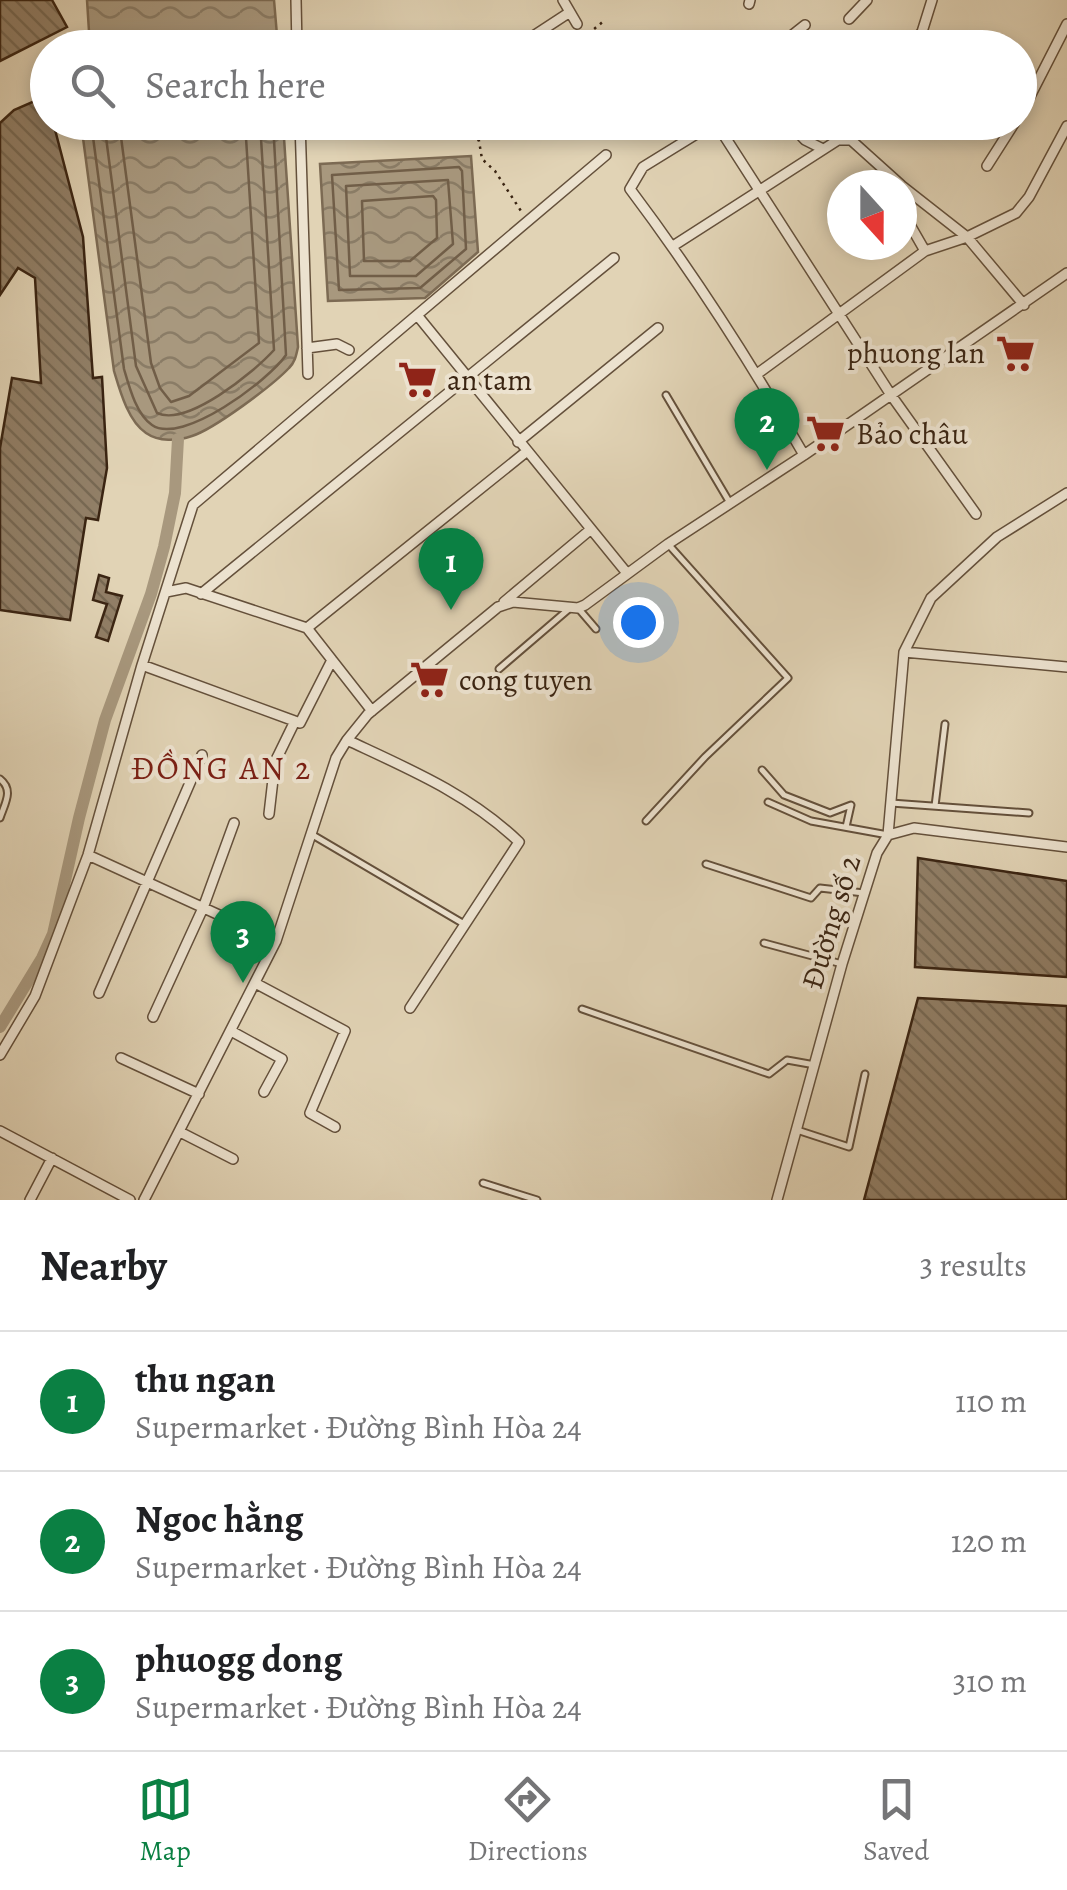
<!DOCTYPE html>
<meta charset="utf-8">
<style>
:root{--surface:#fff;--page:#f2f2f2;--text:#202124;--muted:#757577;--line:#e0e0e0;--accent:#0b8043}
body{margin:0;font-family:Alegreya,serif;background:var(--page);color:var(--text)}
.compass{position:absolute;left:827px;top:170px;width:90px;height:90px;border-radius:50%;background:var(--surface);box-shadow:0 5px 15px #0003;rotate:159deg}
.you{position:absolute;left:638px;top:622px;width:35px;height:35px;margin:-25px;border:8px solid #fff;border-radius:50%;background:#1a73e8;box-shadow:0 0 0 15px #1a73e833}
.badge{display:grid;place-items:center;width:65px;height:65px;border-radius:50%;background:var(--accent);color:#fff;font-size:32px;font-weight:700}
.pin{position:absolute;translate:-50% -82px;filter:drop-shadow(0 2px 5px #0008)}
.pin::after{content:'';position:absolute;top:52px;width:35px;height:30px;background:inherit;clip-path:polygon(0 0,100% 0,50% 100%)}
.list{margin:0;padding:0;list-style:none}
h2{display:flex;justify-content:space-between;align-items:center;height:130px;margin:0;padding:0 40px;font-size:42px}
h2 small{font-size:32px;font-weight:400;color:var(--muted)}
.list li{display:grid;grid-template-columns:65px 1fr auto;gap:30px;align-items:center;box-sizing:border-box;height:140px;padding:0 40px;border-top:2px solid var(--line)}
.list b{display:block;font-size:38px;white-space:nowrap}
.list p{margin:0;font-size:32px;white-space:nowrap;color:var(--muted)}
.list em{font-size:32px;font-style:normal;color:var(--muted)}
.icon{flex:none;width:55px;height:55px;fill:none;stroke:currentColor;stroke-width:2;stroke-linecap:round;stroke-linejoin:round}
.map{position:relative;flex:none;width:1067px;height:1200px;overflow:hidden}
.search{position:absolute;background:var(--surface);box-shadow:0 5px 15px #0003;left:30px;right:30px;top:30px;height:110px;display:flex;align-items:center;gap:25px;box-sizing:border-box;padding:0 35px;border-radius:55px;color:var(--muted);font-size:38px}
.sheet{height:550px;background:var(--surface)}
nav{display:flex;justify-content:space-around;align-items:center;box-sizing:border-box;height:140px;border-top:2px solid var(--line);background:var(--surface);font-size:28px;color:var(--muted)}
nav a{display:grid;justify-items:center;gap:5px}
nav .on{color:var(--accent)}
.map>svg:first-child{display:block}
.water{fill:url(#water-waves);stroke:#7c6a53;stroke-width:2.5}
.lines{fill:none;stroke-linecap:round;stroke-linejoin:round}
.shore{stroke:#715e48;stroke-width:2.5}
.canal{stroke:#a8987e;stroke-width:12}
.building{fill:url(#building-back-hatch);stroke:#3a2412;stroke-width:2.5}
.service-casing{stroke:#64503b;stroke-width:9}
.minor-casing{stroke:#64503b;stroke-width:12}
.path{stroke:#3a2412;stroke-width:2.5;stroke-dasharray:2.5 5;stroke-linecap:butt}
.service{stroke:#ece2cf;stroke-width:5}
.minor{stroke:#ece2cf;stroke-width:9}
.labels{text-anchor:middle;stroke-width:8;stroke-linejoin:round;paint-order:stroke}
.poi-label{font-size:30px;fill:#3a2412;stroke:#ece2cf;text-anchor:start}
.street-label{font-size:30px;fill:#3a2412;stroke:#ece2cf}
.neighbourhood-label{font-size:32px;letter-spacing:2.5px;fill:#7a1f14;stroke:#ece2cf}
</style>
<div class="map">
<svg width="1067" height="1200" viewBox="0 0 1067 1200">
<defs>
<pattern id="water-waves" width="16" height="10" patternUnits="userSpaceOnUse" patternTransform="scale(2.5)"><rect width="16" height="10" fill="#a8987e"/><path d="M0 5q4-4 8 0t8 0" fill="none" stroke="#8a7c66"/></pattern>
<pattern id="building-back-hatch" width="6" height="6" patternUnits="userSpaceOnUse" patternTransform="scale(2.5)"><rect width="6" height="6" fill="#917f67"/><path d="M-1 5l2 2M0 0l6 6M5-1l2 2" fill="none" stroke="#776853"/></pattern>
</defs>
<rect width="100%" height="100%" fill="#e1d3b5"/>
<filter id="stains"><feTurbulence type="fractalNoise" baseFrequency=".002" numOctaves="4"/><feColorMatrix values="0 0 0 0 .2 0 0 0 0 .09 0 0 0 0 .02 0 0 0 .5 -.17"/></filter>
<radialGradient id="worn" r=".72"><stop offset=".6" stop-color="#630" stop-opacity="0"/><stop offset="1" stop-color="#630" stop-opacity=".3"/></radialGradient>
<!-- water -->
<path class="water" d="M87,0H274L278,47H90Z
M81,123H283L298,347C296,356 295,362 289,368C272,386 214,429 192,436C177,441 159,442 146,433C128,421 120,391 114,371Z
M471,156L478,252L425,298L328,301L320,164Z"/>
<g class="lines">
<!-- shore -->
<path class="shore" d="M91,122L124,369C129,386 136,414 152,425C182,446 269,380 286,355L273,122
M104,122L136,366L157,413C187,427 253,373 274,350L260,122
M119,122L151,363L160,388L171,402L189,396L259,343L245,122
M459,167L462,171L466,249L420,288L339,290L332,175Z
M448,180L453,244L416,276H350L346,186Z
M433,196L436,200L437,238L410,261H364L362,201Z"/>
<!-- canal -->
<path class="canal" d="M0,1027L42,958L53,934L79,818L105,720L151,594L164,547L175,493L178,439"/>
</g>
<!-- building -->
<path class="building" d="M0,0H52L67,27L0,61Z
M46,96L48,122H53L83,237L93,378L102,377L107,468L98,520L86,518L70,620L0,610V448L12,378L41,383L35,278L18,268L0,295V123L14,110Z
M99,575L109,578L106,592L122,596L108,641L96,637L107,604L93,600Z
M918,858L1067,881V977L915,967Z
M918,998L1067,1006V1200H864Z"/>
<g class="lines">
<defs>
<path id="service" d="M666,395L730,503
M578,608L596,629
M499,669L570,608
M762,770L784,795L830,813L851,805L846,827
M0,779C14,790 5,803 0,818
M768,802L811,821L888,835
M891,803L1029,813
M935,806L945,724
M646,821L705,757L788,678L668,544
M311,834L464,924
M706,864L811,898L820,888L864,893
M764,943L842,964
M582,1009L769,1074L787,1060L815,1065
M797,1130L849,1147L865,1074
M483,1183L537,1200"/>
<path id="minor" d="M296,0L297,48
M563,0L577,24
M749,4L750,0
M849,19L867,0
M515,48L570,12
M776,48L805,25
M908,48L922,32L932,0
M1020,116L1067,24
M300,122L308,374
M716,122L643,167L630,189C694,274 751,363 804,455
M788,122L805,140L821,148
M716,123L891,395L976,514
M987,166L1015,122
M902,186L967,237L1024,305
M902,211L925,251
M673,246L838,140H851L901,185
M417,315L606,155
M307,348L337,344L349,350
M757,374L925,251L967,237L1016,213L1029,197L1067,126
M518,442L658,328
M166,592L186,588L307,628
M201,594L614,258
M504,602L590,530
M904,652L931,598L997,537L1067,493
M142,665L300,723L332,660
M372,711L307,628L526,452
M347,740C409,769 469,794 519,842L410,1008
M269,814L275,762L295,721
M888,835L904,652L1067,667
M88,855L276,941
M255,983L345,1031L310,1113L335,1127
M99,993L202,755
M153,1017L203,908L234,823
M231,1031L282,1059L264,1092
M0,1055L35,996L88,855L142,665L193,505L417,315L626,572
M121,1058L199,1094
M0,1131L130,1200
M180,1132L233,1159
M30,1200L52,1158
M144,1200L276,941L336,758L347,740L368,714L498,607L513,602L578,608L585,605L668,544L804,455L1067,273
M777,1200L842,964L877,853L888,835L914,828L1067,847"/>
</defs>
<!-- service casing -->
<use href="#service" class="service-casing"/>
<!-- minor casing -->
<use href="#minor" class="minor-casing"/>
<!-- path -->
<path class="path" d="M571,48L605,20
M478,122L471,128L479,141L482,159L495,171L521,211"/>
<!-- service -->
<use href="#service" class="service"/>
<!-- minor -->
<use href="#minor" class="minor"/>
</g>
<!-- icons -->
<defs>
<symbol id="supermarket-bare" viewBox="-9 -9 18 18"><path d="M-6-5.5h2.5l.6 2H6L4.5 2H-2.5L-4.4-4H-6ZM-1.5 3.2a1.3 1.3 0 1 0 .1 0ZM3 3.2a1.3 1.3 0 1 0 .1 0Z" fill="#8f2418" stroke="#ece2cf" stroke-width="2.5" paint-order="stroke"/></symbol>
</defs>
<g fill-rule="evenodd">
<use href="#supermarket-bare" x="988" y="326" width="55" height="55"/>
<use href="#supermarket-bare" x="390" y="352" width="55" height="55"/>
<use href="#supermarket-bare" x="798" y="406" width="55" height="55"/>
<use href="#supermarket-bare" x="402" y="652" width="55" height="55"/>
</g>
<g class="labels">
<!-- poi labels -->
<g class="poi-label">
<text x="985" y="363" text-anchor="end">phuong lan</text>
<text x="447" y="390">an tam</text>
<text x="856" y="444">Bảo châu</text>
<text x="459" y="690">cong tuyen</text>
</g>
<!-- street labels -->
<g class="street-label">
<text transform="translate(831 922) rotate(-73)" y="10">Đường số 2</text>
</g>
<!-- neighbourhood labels -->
<g class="neighbourhood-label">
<text x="222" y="779">ĐỒNG AN 2</text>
</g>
</g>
<rect width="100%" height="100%" filter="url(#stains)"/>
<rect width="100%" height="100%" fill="url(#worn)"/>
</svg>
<svg class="compass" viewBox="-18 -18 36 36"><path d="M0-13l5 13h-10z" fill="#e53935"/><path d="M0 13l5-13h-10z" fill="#757577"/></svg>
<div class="you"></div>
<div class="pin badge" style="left:451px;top:610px">1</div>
<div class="pin badge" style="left:767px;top:470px">2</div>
<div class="pin badge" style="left:243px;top:983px">3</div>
<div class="search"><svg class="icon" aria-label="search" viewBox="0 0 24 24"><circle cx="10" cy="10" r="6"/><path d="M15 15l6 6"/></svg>Search here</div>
</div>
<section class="sheet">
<h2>Nearby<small>3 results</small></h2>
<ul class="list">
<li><span class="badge">1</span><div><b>thu ngan</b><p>Supermarket · Đường Bình Hòa 24</p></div><em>110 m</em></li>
<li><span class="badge">2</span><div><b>Ngoc hằng</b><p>Supermarket · Đường Bình Hòa 24</p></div><em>120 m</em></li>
<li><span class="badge">3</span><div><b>phuogg dong</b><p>Supermarket · Đường Bình Hòa 24</p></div><em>310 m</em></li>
</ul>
</section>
<nav>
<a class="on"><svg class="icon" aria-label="map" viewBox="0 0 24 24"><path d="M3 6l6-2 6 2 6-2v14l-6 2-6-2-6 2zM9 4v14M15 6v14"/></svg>Map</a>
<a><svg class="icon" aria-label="directions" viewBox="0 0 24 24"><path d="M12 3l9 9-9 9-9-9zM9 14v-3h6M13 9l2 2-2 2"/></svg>Directions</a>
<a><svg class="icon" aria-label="saved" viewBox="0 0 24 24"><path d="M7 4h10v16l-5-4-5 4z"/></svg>Saved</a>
</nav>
